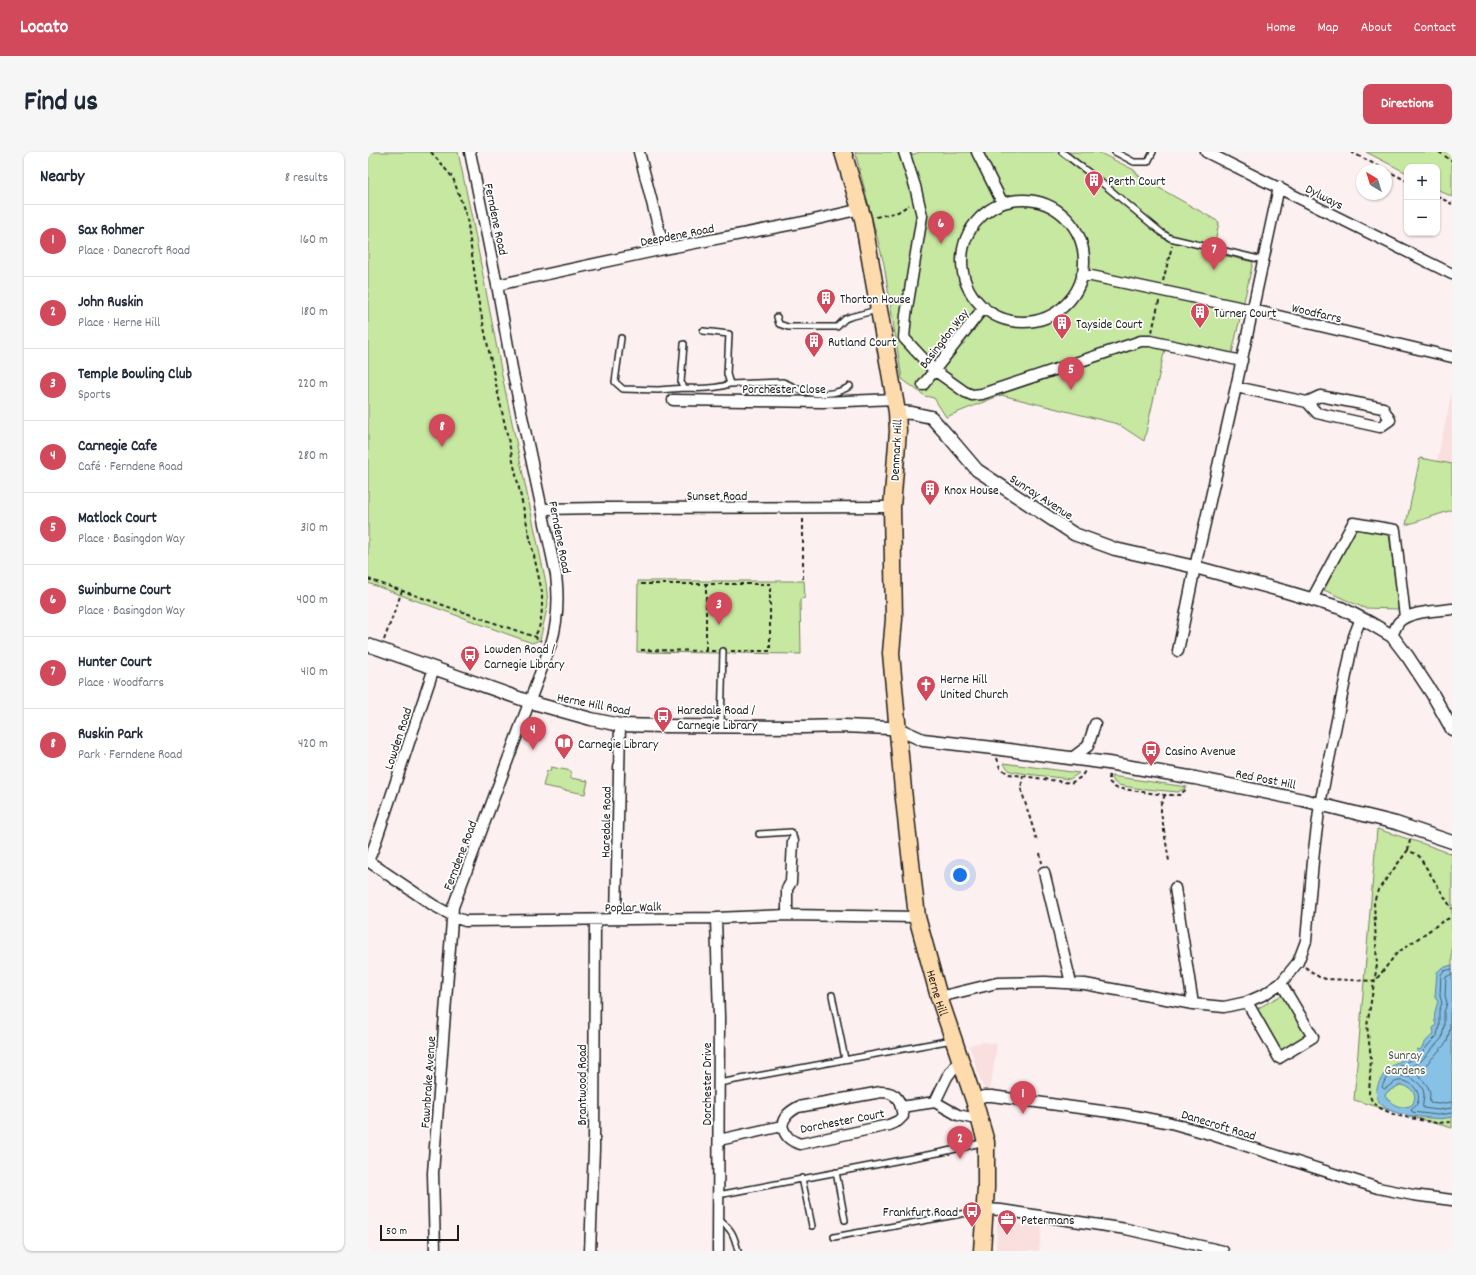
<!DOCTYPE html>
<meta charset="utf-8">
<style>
:root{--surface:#fff;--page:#f6f6f7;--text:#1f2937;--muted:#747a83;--line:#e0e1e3;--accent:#d1495b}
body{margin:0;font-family:Dekko,sans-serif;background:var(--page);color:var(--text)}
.controls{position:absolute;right:12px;top:12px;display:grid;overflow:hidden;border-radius:8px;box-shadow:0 1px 3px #0004}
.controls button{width:36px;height:36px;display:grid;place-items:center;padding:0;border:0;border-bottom:1px solid var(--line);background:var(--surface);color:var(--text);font:20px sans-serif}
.compass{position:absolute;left:988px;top:12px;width:36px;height:36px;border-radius:50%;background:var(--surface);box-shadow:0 1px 3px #0004;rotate:322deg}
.scale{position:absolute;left:12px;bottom:10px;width:79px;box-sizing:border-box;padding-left:4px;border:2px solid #1c1c1c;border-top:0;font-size:11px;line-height:14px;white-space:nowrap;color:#1c1c1c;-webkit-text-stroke:3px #fff;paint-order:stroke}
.you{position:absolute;left:592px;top:723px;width:14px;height:14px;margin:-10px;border:3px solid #fff;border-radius:50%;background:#1a73e8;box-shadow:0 0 0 6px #1a73e833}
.badge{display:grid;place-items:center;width:26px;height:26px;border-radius:50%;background:var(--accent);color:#fff;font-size:13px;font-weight:700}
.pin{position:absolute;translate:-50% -33px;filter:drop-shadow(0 1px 2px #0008)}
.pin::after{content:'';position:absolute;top:21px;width:14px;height:12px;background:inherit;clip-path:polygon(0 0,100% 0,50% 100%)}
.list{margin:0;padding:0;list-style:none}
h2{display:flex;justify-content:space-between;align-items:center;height:52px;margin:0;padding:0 16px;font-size:17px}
h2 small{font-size:13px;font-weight:400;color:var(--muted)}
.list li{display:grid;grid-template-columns:26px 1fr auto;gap:12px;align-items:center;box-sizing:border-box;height:72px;padding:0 16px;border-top:1px solid var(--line)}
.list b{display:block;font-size:15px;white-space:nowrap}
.list p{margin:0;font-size:13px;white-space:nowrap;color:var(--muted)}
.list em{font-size:13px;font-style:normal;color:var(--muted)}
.map{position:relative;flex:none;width:1084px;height:1099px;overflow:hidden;border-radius:8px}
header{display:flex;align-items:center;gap:24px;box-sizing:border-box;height:56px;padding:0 20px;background:var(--accent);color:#fff}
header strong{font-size:19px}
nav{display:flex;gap:22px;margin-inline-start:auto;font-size:14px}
.intro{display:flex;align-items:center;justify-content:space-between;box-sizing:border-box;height:96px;padding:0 24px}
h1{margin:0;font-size:28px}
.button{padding:10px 18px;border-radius:8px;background:var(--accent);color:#fff;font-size:14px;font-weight:700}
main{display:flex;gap:24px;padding:0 24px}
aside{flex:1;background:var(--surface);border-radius:8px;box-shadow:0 1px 3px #0004}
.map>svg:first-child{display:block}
.built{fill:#f9dfde}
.green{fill:#c7e8a1;stroke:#72825e}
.water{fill:#87c1e6;stroke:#5c7f95;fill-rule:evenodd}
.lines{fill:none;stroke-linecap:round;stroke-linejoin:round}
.shore{stroke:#475e6d;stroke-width:1}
.service-casing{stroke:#1c1c1c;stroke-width:8}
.minor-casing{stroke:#1c1c1c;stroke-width:13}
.tertiary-casing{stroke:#1c1c1c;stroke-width:15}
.primary-casing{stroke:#1c1c1c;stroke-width:19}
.path{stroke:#1c1c1c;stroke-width:2;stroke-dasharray:4 3;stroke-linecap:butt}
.service{stroke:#fff;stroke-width:5}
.minor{stroke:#fff;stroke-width:10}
.tertiary{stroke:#fff;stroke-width:12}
.primary{stroke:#fedbac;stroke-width:16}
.labels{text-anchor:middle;stroke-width:3.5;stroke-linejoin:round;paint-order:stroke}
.poi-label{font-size:13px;fill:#1c1c1c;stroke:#fff;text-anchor:start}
.street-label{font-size:13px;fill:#1c1c1c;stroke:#fff}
.park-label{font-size:13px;fill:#4f5944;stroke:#fff}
</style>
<header>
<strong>Locato</strong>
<nav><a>Home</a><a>Map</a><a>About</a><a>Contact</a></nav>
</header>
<div class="intro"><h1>Find us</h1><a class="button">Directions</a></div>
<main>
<aside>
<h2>Nearby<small>8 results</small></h2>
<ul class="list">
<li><span class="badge">1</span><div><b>Sax Rohmer</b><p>Place · Danecroft Road</p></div><em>160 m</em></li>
<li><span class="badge">2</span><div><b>John Ruskin</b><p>Place · Herne Hill</p></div><em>180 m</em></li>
<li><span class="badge">3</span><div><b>Temple Bowling Club</b><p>Sports</p></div><em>220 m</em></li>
<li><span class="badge">4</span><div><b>Carnegie Cafe</b><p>Café · Ferndene Road</p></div><em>280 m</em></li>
<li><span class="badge">5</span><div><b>Matlock Court</b><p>Place · Basingdon Way</p></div><em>310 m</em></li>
<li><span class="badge">6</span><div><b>Swinburne Court</b><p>Place · Basingdon Way</p></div><em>400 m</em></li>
<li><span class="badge">7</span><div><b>Hunter Court</b><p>Place · Woodfarrs</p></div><em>410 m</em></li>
<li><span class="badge">8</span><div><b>Ruskin Park</b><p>Park · Ferndene Road</p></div><em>420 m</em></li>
</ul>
</aside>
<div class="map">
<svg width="1084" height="1099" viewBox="0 0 1084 1099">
<rect width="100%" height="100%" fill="#fcf0f0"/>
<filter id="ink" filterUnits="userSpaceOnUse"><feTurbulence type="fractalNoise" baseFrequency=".025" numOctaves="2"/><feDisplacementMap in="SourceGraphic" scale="8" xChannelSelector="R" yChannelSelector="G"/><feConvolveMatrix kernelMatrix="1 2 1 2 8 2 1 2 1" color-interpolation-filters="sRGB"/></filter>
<g filter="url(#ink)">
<!-- built -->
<path class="built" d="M1084,240V312L1069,310Z
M615,890L629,892L622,939L615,935L601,893Z
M629,1069L674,1074L671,1099H628Z"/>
<!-- green -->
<path class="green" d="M0,0H90L105,71L135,228L178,431L180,452L172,488L164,491L0,431Z
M487,0H532L541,4L552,0H730L766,18L772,25L851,70L845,101L885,110L864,201L799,188L776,289L750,272L633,243L578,265L566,246L557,244L534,227L516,112Z
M998,0H1084V45L1069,37V15H1039V21Z
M1052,306L1084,312V358L1038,373Z
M988,376L1021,382L1031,457L996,456L956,438Z
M270,429H436L437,446L432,447L433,502L269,500Z
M635,611L711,621L702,627L659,622L642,619Z
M183,615L203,619L202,626L220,629L217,642L175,634L179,619H182Z
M743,624L819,635L810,640L767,636L750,633L746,630Z
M1009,677L1056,692L1084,702V976L986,948Z
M915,843L941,884L911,902L887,858L912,844Z"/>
<!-- water -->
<path class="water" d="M1084,813V965C1072,968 1065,966 1053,965C1027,963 992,954 1017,921L1020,922L1024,919V914L1041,904L1048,902L1049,897L1052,898L1059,888L1066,882L1065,876L1068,873C1065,866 1067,858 1070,850L1067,845L1069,820L1074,816ZM1032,933C1043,934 1051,942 1044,953C1033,958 1024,953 1017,944L1019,940Z"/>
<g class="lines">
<!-- shore -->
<path class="shore" d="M1084,817L1076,819L1073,822L1072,844L1074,851L1071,859V873L1069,884L1062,891L1050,905L1042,908L1029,916L1026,922L1018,926L1014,935L1016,937C1021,935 1025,930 1030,929C1047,927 1059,948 1043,958L1044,960L1070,963L1084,961
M1084,822L1078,825L1077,843L1079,851L1076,860V874L1074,886L1053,909L1034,919L1032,922L1034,924C1044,925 1056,932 1056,943C1056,948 1054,952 1055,956L1070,958L1084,956
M1084,855L1082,861V876L1079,890L1057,914L1046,920C1052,926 1060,931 1062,941C1062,944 1061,948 1062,951L1071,952L1084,950"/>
<defs>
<path id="service" d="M694,0L728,26L794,81L802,86L895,108
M747,0L766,10H780L785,0
M409,165L411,172L420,175H469L477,167L482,165L509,158
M335,179L361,182L359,222L362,232L415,230C421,232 426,235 432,238C447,244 469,243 482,234
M253,186L247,230L255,237L290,238L317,236
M316,192L313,231L317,236C332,237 347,237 362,232
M353,574L355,499
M391,682L423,680L425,683V689
M464,843L477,907
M351,931L584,888
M468,1020L477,1068
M434,1026L444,1074
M350,1043L575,1000L617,990
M351,1068C364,1077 366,1083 370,1099
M466,1085L615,1058"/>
<path id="minor" d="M271,0L296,97
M536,0L547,34L554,64L538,163L536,186L547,198L566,218L597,240L604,243L614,242L773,189H782L874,209
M609,0L634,50
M838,0L1084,122
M594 109a61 61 0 1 1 122 0a61 61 0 1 1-122 0Z
M714,122L885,158L1084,205
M129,133L296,97L441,69L493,57
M555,233L616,155
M868,235L939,250L952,244L1015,256L1022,268L1012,275L949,261L939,250
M305,248L455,250L527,247
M175,357L232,356L524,355
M944,447L985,371L1027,378L1037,465
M1024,484C1026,479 1028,474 1031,470C1041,459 1070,459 1084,457
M810,499L827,415L868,235L911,35
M704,606L720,594L727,572
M0,709L65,753L89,766L97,769L348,766L419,763L549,765
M0,709L6,695L66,516
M676,720L703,831
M807,736L825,852
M419,763V737L423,730L425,689
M348,766L351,865L350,1099
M248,767L252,573
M571,845L629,831L677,830L717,832L825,852L856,855L879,850L897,842L913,831L930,810L938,789L946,698L952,652L986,484L993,466
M879,850L911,906L945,885L913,831
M606,948L616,944H624L756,962L803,971L838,981L1010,1036L1045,1043L1084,1048
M567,950L579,925L592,907
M533,955L567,950L590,963L612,968
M351,988L414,974C416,964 421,960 430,955L513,940C530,940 532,949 535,964L530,969L521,973L432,992C421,988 418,985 414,974
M617,1057L633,1058L758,1077L855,1099
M67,1099L65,1021L85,755L183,492C190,469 191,447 188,423L145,222L129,133L102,0
M222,1099L226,997L227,768"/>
<path id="tertiary" d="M529,260L544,261L563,265L581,285L609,318L706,382L747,397L827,415L919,440L973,456L1002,471L1024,484L1040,505L1065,543L1084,577
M0,493L162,550L223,567L252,573L295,574L435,575L476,574L521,576L530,577L555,588L625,596L740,611L827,626L935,648L1028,671L1084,690"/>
<g id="primary">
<path id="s1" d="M475,0L495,67L529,260L530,279L524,355L526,467L523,501L535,638L549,765L571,845L606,948L618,990V1036L614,1099"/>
</g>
</defs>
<!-- service casing -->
<use href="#service" class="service-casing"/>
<!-- minor casing -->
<use href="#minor" class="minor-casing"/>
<!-- tertiary casing -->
<use href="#tertiary" class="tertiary-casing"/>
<!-- primary casing -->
<use href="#primary" class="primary-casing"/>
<!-- path -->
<path class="path" d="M63,0L85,26L99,66L110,147L127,228L174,440C174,451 175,476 166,484L173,489
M983,0L1018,18
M1071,0L1084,9
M1018,18L1039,29
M1069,44L1084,52
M508,65L530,60L541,53
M795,129L804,94
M784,180L791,149
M0,427L164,484H166
M435,427V365
M273,432H402V499H363
M16,488L34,439
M273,498L348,499
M338,498V432
M629,606L632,616L641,622L703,631L713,625L717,619
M655,623L653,637L669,689
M741,623V630L748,636L797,643H811L820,636
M797,643L793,652V660L801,709
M1042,688L1040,698L1051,704L1084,757
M1040,698L1010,738L1006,750L1009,813L999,874L1003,906L1001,942L1004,949L1012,956L1027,963L1068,971L1084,970
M672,701L674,711
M937,815L951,825L958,827L1007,829L1029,801L1075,769L1084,765"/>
<!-- service -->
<use href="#service" class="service"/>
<!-- minor -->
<use href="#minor" class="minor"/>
<!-- tertiary -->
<use href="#tertiary" class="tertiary"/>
<!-- primary -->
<use href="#primary" class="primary"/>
</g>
</g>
<!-- icons -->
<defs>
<symbol id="building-pin" viewBox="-11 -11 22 30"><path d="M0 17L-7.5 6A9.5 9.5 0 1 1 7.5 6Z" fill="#d1495b" stroke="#fff"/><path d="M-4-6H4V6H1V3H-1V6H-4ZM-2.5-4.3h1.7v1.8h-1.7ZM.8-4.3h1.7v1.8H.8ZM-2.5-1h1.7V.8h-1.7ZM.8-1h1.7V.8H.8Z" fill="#fff"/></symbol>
<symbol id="bus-pin" viewBox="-11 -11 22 30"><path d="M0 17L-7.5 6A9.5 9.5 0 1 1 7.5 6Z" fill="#d1495b" stroke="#fff"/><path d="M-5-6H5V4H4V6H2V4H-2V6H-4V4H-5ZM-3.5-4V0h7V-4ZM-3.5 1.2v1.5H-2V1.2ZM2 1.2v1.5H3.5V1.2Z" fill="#fff"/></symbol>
<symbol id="church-pin" viewBox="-11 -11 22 30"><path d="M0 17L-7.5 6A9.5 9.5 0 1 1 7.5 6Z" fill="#d1495b" stroke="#fff"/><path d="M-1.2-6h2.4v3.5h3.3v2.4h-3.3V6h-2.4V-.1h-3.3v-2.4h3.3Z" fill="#fff"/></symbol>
<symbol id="library-pin" viewBox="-11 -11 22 30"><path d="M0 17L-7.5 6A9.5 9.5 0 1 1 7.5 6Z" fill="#d1495b" stroke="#fff"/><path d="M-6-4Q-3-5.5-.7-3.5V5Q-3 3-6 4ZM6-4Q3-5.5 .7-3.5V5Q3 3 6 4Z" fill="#fff"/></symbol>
<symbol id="office-pin" viewBox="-11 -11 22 30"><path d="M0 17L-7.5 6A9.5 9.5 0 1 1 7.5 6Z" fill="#d1495b" stroke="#fff"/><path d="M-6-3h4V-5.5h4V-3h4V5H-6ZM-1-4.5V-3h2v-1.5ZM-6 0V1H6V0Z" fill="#fff"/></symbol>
</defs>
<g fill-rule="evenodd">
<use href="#building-pin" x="715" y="17" width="22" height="30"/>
<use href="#building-pin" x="447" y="135" width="22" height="30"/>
<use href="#building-pin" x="821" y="149" width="22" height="30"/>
<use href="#building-pin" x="683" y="160" width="22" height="30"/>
<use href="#building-pin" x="435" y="178" width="22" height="30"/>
<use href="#building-pin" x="551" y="326" width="22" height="30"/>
<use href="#bus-pin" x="91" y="492" width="22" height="30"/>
<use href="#church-pin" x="547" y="522" width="22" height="30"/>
<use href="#bus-pin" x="284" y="553" width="22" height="30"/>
<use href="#library-pin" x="185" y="580" width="22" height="30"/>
<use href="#bus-pin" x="772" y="587" width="22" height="30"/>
<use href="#bus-pin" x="593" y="1048" width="22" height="30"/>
<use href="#office-pin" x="628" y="1056" width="22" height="30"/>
</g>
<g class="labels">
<!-- poi labels -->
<g class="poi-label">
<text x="740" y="33">Perth Court</text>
<text x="472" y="151">Thorton House</text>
<text x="846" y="165">Turner Court</text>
<text x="708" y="176">Tayside Court</text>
<text x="460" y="194">Rutland Court</text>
<text x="576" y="342">Knox House</text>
<text x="116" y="501">Lowden Road /<tspan x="116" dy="15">Carnegie Library</tspan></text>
<text x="572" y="531">Herne Hill<tspan x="572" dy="15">United Church</tspan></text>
<text x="309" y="562">Haredale Road /<tspan x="309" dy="15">Carnegie Library</tspan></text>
<text x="210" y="596">Carnegie Library</text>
<text x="797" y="603">Casino Avenue</text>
<text x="590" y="1064" text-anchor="end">Frankfurt Road</text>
<text x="653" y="1072">Petermans</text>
</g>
<!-- street labels -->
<g class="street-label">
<text transform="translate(957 44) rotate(27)" y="5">Dylways</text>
<text transform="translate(129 67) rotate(78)" y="5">Ferndene Road</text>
<text transform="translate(309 82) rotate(-11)" y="5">Deepdene Road</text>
<text transform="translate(949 160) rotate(13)" y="5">Woodfarrs</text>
<text transform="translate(575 186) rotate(-52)" y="5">Basingdon Way</text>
<text x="416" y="241">Porchester Close</text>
<text transform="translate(527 298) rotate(-87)" y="5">Denmark Hill</text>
<text x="349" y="348">Sunset Road</text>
<text transform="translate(674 344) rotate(33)" y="5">Sunray Avenue</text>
<text transform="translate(193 385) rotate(79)" y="5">Ferndene Road</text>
<text transform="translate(226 551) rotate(11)" y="5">Herne Hill Road</text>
<text transform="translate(29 586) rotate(-72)" y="5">Lowden Road</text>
<text transform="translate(898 626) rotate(11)" y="5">Red Post Hill</text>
<text transform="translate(237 670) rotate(-89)" y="5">Haredale Road</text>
<text transform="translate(91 703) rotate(-69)" y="5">Ferndene Road</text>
<text transform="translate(265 754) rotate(-1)" y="5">Poplar Walk</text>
<text dy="5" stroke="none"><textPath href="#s1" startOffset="851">Herne Hill</textPath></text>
<text transform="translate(59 930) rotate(-86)" y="5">Fawnbrake Avenue</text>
<text transform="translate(338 932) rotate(-90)" y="5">Dorchester Drive</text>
<text transform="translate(213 933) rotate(-90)" y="5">Brantwood Road</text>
<text transform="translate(474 968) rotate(-11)" y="5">Dorchester Court</text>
<text transform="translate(851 972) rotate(17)" y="5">Danecroft Road</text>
</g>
<!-- park labels -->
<g class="park-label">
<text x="1037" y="907">Sunray<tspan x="1037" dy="15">Gardens</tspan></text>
</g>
</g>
</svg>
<div class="controls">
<button>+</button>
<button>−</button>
</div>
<svg class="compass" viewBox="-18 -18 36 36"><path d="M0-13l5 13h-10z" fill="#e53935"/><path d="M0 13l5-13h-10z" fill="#747a83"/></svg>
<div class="scale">50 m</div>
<div class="you"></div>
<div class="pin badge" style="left:655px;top:962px">1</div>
<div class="pin badge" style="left:592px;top:1007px">2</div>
<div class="pin badge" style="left:351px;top:473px">3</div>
<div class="pin badge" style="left:165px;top:598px">4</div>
<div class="pin badge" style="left:703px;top:238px">5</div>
<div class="pin badge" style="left:573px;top:92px">6</div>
<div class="pin badge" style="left:846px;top:118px">7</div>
<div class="pin badge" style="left:74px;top:295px">8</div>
</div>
</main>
